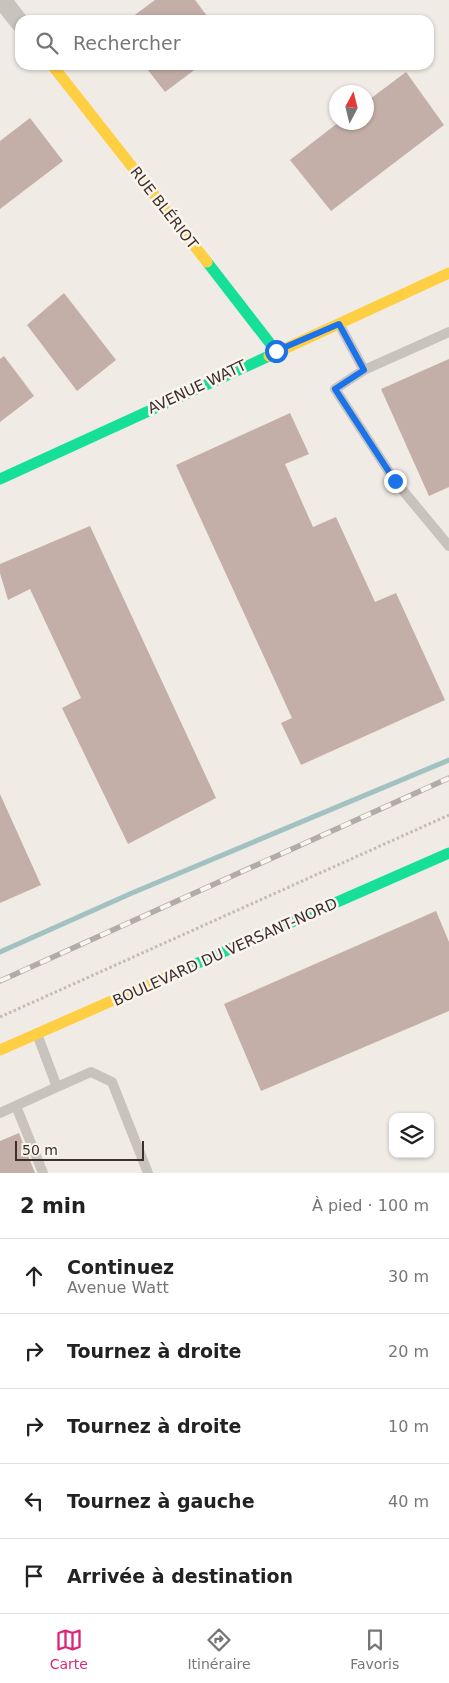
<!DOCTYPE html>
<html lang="fr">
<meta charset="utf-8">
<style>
:root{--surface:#fff;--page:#f2f2f2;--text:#222;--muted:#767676;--line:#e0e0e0;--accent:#db2777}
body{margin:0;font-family:"DejaVu Sans",sans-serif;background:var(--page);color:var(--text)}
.controls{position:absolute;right:15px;bottom:15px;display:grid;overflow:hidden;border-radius:10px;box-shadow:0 1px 4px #0004}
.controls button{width:45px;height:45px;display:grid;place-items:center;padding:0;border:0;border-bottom:1px solid var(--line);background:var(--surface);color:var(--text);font:25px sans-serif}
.compass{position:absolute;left:329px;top:85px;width:45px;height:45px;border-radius:50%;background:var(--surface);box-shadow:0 1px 4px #0004;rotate:7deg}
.scale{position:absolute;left:15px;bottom:12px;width:129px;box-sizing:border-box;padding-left:5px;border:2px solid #3b302b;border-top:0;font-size:14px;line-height:18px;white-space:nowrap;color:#3b302b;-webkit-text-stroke:4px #fbf5ee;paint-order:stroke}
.stop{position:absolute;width:15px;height:15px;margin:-11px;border:4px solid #1a73e8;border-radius:50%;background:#fff}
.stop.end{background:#1a73e8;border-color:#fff;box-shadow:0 1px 5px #0008}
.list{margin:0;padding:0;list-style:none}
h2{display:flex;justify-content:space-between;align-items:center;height:65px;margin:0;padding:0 20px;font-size:21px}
h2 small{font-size:16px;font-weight:400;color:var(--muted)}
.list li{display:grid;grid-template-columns:32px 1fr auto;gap:15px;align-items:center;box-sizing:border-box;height:75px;padding:0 20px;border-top:1px solid var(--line)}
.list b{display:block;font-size:19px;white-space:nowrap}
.list p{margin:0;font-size:16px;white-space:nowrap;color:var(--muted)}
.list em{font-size:16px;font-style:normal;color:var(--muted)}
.icon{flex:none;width:28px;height:28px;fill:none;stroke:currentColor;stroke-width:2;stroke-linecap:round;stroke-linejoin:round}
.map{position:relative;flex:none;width:449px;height:1173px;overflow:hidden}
.search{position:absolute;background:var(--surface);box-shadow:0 1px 4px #0004;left:15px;right:15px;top:15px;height:55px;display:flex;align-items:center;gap:12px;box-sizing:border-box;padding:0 18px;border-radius:15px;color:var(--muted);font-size:19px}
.sheet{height:440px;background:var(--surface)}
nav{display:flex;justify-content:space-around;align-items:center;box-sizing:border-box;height:70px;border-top:1px solid var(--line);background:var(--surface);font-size:14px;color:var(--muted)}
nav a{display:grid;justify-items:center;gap:2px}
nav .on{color:var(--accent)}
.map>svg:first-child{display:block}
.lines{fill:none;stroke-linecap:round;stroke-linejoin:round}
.stream{stroke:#a1c2c1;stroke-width:5}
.building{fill:#c3afa7}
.path{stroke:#c2bbb6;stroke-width:3;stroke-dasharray:2.5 2.5;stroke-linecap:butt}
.lane{stroke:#c9c3be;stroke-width:10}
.street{stroke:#c9c3be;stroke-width:19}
.fast{stroke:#16e098;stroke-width:11}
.slow{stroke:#ffcf43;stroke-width:11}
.rail-casing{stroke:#b1aca8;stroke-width:5.5}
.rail{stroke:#fbf5ee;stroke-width:4;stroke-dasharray:11;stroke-linecap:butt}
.route{stroke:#1a73e8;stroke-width:6}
.labels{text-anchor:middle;stroke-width:5;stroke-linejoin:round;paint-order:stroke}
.street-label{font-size:15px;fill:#3b302b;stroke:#fbf5ee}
</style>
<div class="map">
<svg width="449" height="1173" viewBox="0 0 449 1173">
<rect width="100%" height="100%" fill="#f0ebe5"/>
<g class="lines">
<!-- stream -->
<path class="stream" d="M0,952L132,893L449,760"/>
</g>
<!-- building -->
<path class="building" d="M155,0H195L210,20H128Z
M144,65H201L165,92Z
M406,72L444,125L331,211L290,160L339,122H366V102Z
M30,118L63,161L0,209V141Z
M64,293L116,360L77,391L27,325Z
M4,356L34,396L0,422V359Z
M449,359V487L429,496L381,389Z
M290,413L309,454L285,464L313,527L336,517L375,602L396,593L445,700L301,765L281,723L292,718L176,465Z
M90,526L216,798L128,844L62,708L81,698L30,589L8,600L0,573V564Z
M0,794L41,885L0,903Z
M436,911L449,942V1011L261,1091L224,1004Z
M19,1133L35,1173H0V1141Z"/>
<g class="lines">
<!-- path -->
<path class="path" d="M0,1017L449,815"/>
<!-- lane -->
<path class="lane" d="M339,324L364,370L449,332
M364,370L335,389L395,481L449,546
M57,1087L91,1072L112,1082L148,1173
M16,1106L43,1173
M0,1113L57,1087L37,1034"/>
<!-- street -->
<path class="street" d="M2,0L20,23"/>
<!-- fast -->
<path class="fast" d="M207,262L276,351
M0,479L269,356
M175,973L449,853"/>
<!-- slow -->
<path class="slow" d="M52,65L207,262
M269,356L449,273
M0,1050L175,973"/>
<defs>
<path id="rail" d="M0,981L449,778"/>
</defs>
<!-- rail casing -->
<use href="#rail" class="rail-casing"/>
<!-- rail -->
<use href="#rail" class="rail"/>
</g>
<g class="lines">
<!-- route -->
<path class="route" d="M276,351L339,324L364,370L335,389L395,481"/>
</g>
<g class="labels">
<!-- street labels -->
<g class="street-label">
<text transform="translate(164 208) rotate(52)" y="5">RUE BLÉRIOT</text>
<text transform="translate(197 387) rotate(-25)" y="5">AVENUE WATT</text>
<text transform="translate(225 952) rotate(-24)" y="5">BOULEVARD DU VERSANT-NORD</text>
</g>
</g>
</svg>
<div class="controls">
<button><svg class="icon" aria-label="layers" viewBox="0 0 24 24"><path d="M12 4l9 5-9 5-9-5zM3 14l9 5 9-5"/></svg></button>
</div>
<svg class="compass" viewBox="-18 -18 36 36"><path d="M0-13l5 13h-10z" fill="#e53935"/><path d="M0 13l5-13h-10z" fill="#767676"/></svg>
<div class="scale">50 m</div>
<div class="stop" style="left:276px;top:351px"></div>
<div class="stop end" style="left:395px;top:481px"></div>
<div class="search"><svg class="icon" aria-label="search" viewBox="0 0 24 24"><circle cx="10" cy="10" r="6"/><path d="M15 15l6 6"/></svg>Rechercher</div>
</div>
<section class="sheet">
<h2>2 min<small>À pied · 100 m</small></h2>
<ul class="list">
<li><svg class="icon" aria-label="ahead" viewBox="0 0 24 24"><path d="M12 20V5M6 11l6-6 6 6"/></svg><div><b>Continuez</b><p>Avenue Watt</p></div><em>30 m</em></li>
<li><svg class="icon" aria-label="right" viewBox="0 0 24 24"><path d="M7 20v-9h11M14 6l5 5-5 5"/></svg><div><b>Tournez à droite</b></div><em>20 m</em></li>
<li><svg class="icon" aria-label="right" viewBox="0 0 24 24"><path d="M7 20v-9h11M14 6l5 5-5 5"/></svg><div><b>Tournez à droite</b></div><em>10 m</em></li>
<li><svg class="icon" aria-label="left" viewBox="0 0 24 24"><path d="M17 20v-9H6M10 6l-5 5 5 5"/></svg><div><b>Tournez à gauche</b></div><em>40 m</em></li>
<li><svg class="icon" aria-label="arrive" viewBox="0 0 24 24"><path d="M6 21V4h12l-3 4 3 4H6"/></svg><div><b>Arrivée à destination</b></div></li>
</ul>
</section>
<nav>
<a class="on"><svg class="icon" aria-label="map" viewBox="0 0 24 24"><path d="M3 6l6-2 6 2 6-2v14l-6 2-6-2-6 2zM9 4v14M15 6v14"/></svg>Carte</a>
<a><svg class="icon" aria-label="directions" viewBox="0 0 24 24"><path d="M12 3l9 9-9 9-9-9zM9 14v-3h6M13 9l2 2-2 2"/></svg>Itinéraire</a>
<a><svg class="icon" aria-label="saved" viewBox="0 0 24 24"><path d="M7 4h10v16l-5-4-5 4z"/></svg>Favoris</a>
</nav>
